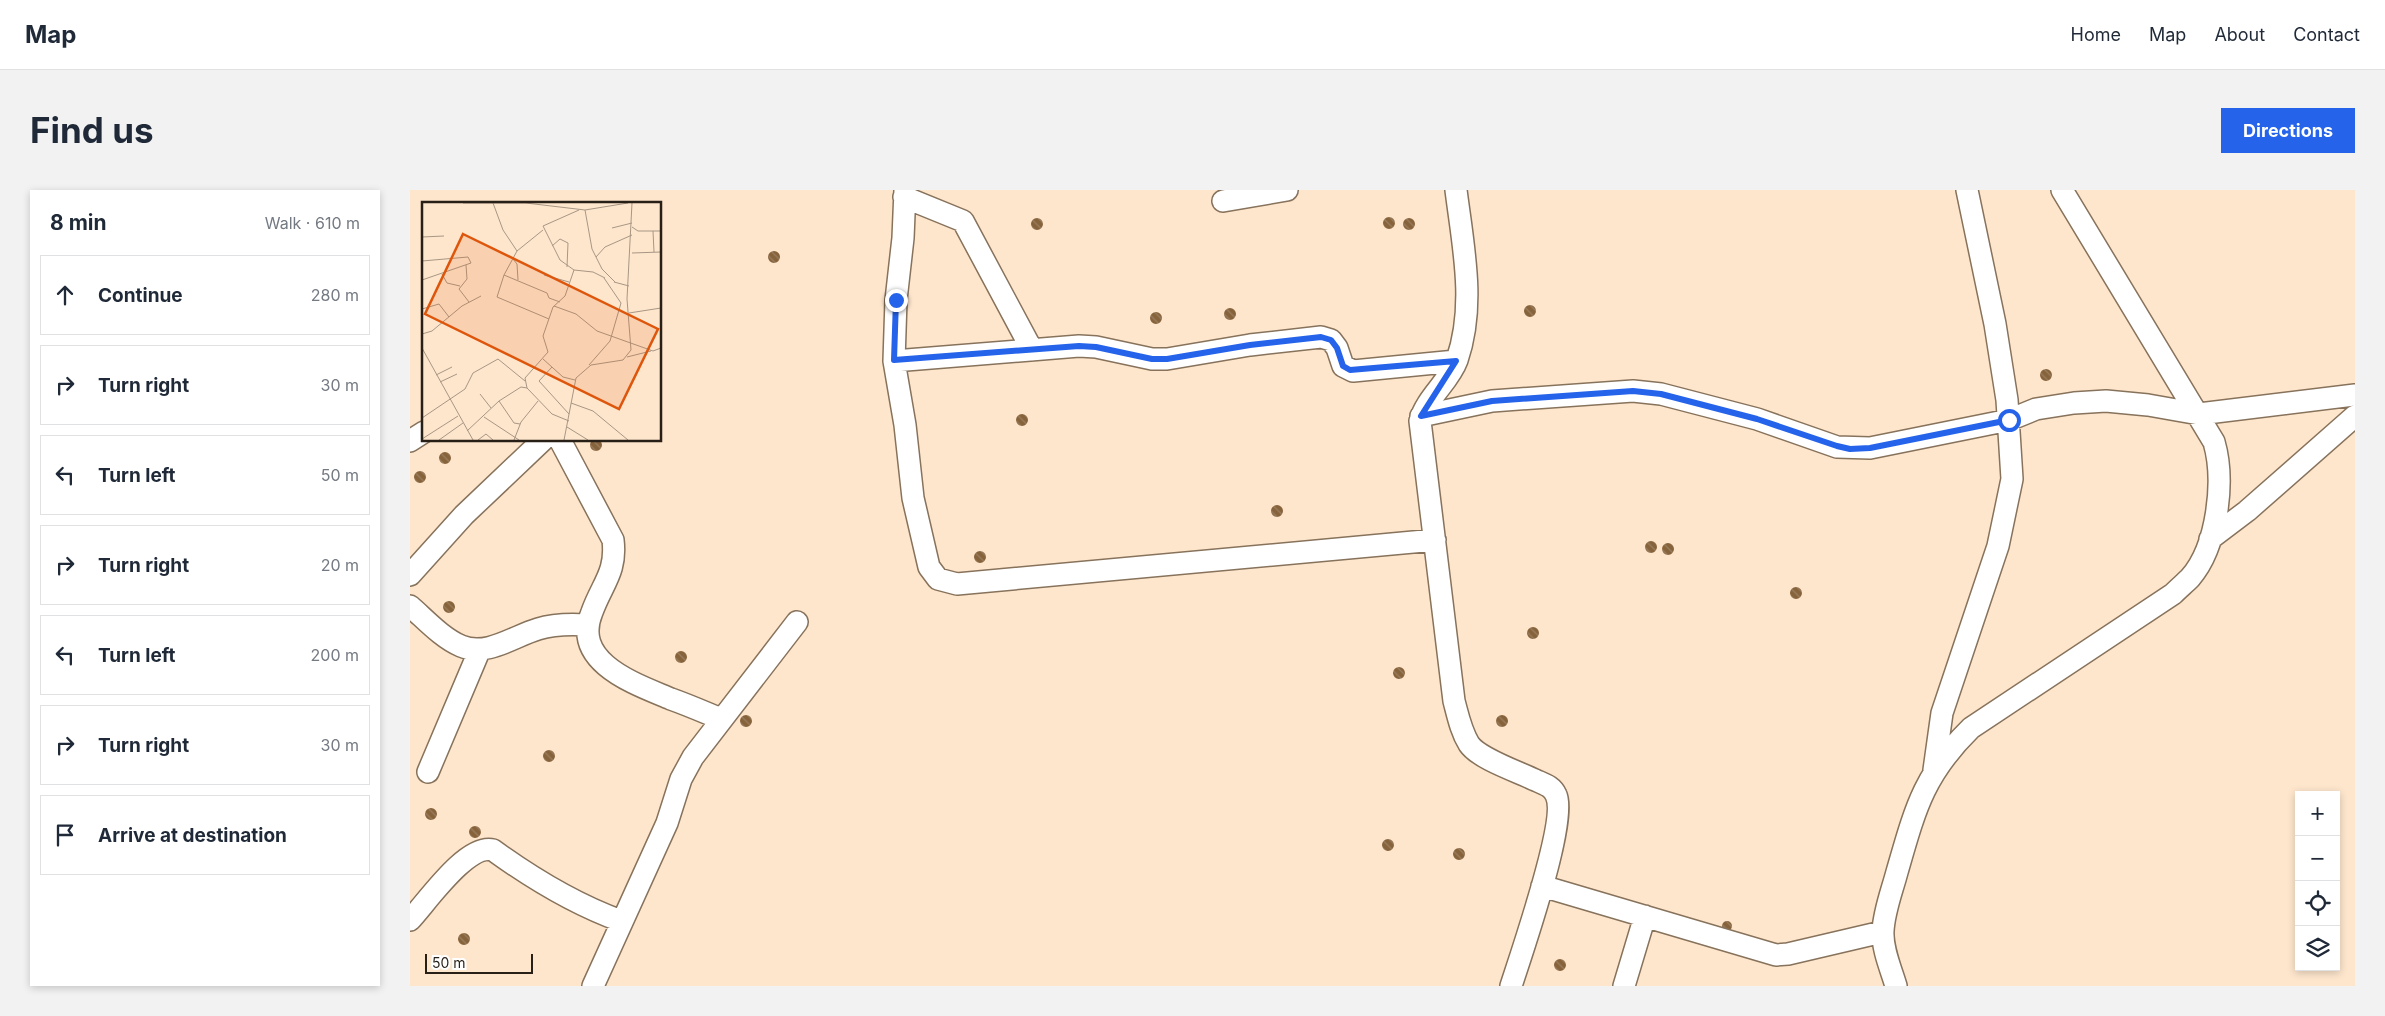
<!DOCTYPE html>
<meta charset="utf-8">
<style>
:root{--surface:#fff;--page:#f2f2f3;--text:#1f2937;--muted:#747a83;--line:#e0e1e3;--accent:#2563eb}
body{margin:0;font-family:Inter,sans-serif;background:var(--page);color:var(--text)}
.controls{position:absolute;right:15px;bottom:15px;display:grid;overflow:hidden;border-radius:0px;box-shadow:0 2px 8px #0003}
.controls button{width:45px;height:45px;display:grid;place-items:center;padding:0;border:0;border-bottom:1px solid var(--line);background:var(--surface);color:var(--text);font:25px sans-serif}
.scale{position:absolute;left:15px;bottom:12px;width:108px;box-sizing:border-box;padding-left:5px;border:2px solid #281f16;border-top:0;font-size:14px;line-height:18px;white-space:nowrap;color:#281f16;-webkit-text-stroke:4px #fff;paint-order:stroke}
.stop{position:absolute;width:15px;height:15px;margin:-11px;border:4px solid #2563eb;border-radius:50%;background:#fff}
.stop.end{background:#2563eb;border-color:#fff;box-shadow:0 1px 5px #0008}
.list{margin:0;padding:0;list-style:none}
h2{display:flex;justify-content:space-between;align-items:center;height:65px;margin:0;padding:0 20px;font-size:21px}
h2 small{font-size:16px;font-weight:400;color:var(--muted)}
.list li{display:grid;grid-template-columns:32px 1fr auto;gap:15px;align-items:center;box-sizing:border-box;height:80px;margin:0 10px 10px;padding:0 10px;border:1px solid var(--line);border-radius:0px}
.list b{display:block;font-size:19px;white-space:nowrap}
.list em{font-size:16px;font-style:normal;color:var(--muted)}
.icon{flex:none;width:28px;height:28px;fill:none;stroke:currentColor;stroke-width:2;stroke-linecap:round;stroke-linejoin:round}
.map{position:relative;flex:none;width:1945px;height:796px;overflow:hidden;border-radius:0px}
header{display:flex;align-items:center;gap:30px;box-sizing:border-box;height:70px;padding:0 25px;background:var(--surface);border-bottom:1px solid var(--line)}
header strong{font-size:24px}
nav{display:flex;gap:28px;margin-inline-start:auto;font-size:18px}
.intro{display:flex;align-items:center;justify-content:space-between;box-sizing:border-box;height:120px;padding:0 30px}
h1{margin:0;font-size:35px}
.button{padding:12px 22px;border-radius:0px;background:var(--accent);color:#fff;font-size:18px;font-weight:700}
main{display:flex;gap:30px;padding:0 30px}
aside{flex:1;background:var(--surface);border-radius:0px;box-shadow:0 2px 8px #0003}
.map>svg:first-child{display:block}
.building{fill:url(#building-back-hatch)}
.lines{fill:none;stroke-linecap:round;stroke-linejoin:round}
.minor-casing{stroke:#87725b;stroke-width:24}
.minor{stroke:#fff;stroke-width:21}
.route{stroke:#2563eb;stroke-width:6}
.inset-road{fill:none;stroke:#a89684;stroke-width:1}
.view{fill:#de560c;fill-opacity:0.15;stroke:#de560c;stroke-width:2.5}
.inset-edge{fill:none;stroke:#281f16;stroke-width:2.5}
</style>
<header>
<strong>Map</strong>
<nav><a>Home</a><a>Map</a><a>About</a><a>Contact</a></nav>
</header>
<div class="intro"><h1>Find us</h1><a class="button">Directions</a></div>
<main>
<aside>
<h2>8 min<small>Walk · 610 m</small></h2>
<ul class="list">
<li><svg class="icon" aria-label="ahead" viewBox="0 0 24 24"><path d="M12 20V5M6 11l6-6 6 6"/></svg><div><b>Continue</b></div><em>280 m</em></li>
<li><svg class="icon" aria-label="right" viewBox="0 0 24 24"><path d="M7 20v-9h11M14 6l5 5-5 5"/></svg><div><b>Turn right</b></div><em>30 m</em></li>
<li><svg class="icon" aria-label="left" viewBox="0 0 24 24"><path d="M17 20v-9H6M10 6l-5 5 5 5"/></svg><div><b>Turn left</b></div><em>50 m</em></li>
<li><svg class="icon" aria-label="right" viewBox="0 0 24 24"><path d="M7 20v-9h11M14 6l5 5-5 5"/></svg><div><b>Turn right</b></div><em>20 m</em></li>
<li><svg class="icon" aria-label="left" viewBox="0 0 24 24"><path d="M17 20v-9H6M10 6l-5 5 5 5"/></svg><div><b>Turn left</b></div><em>200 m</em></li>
<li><svg class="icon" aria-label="right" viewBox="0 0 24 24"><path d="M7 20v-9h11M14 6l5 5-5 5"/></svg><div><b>Turn right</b></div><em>30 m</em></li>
<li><svg class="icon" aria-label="arrive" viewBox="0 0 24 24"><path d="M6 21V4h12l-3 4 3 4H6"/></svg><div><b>Arrive at destination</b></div></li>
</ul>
</aside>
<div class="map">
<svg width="1945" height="796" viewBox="0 0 1945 796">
<defs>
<pattern id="building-back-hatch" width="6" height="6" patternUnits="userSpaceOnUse" patternTransform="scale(1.25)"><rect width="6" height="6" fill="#87633b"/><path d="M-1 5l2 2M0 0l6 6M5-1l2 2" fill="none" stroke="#987e61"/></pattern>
</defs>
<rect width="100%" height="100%" fill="#fee6cd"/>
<!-- building -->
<path class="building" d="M973 33a6 6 0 1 1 12 0a6 6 0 1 1-12 0Z
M993 34a6 6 0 1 1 12 0a6 6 0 1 1-12 0Z
M621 34a6 6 0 1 1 12 0a6 6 0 1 1-12 0Z
M358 67a6 6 0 1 1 12 0a6 6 0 1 1-12 0Z
M1114 121a6 6 0 1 1 12 0a6 6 0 1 1-12 0Z
M814 124a6 6 0 1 1 12 0a6 6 0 1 1-12 0Z
M740 128a6 6 0 1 1 12 0a6 6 0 1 1-12 0Z
M1630 185a6 6 0 1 1 12 0a6 6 0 1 1-12 0Z
M606 230a6 6 0 1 1 12 0a6 6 0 1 1-12 0Z
M180 255a6 6 0 1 1 12 0a6 6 0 1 1-12 0Z
M29 268a6 6 0 1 1 12 0a6 6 0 1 1-12 0Z
M4 287a6 6 0 1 1 12 0a6 6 0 1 1-12 0Z
M861 321a6 6 0 1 1 12 0a6 6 0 1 1-12 0Z
M1235 357a6 6 0 1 1 12 0a6 6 0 1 1-12 0Z
M1252 359a6 6 0 1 1 12 0a6 6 0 1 1-12 0Z
M564 367a6 6 0 1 1 12 0a6 6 0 1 1-12 0Z
M1380 403a6 6 0 1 1 12 0a6 6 0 1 1-12 0Z
M33 417a6 6 0 1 1 12 0a6 6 0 1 1-12 0Z
M1117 443a6 6 0 1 1 12 0a6 6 0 1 1-12 0Z
M265 467a6 6 0 1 1 12 0a6 6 0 1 1-12 0Z
M983 483a6 6 0 1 1 12 0a6 6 0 1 1-12 0Z
M330 531a6 6 0 1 1 12 0a6 6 0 1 1-12 0Z
M1086 531a6 6 0 1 1 12 0a6 6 0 1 1-12 0Z
M133 566a6 6 0 1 1 12 0a6 6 0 1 1-12 0Z
M15 624a6 6 0 1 1 12 0a6 6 0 1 1-12 0Z
M59 642a6 6 0 1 1 12 0a6 6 0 1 1-12 0Z
M972 655a6 6 0 1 1 12 0a6 6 0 1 1-12 0Z
M1043 664a6 6 0 1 1 12 0a6 6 0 1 1-12 0Z
M1312 736a5 5 0 1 1 10 0a5 5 0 1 1-10 0Z
M48 749a6 6 0 1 1 12 0a6 6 0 1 1-12 0Z
M1144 775a6 6 0 1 1 12 0a6 6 0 1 1-12 0Z"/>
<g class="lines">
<defs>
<path id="minor" d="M495,0L493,48L486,110L484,171L495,235L503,308L519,377L528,389L547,394L1025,350
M1046,0C1053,56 1066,115 1047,170C1039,192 1016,208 1010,231L1044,511C1048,526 1051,541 1059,554C1069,569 1109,582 1125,590C1134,594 1142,596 1146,605C1158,629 1111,765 1101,796
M494,7L553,31L622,160
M813,11L877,0
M484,171L669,156L686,157L742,169H757L840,155L911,147L921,150L927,158L933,176L943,181L1046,171
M1011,226L1082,211L1223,201L1251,204L1347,229L1427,257L1460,258L1599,230L1626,219L1664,213L1696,211L1738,215L1789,224L1945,205
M150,250L203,350C207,382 192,394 182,422C161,473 226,494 261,509C278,515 294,522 311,529
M0,251L14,242
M1800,349L1837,321L1945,226
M0,385L54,325L133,250
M0,416C15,429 32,448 51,456C77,467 104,446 128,439C144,434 161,434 177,435
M1524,580L1532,523L1588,356L1602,289L1597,210L1585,134L1557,0
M18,582L70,459
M1132,696L1366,765L1378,764L1472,742
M0,730C17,712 57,653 83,660C123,689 164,714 211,731
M183,796L257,633L271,589L283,567L387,432
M1214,796L1235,726
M1486,796C1481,779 1472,759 1473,741C1474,721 1482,701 1487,682C1505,620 1513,585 1561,538L1763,404C1769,398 1775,393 1780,388C1808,356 1815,290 1804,252L1652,0"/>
</defs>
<!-- minor casing -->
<use href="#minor" class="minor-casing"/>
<!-- minor -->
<use href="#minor" class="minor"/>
</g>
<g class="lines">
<!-- route -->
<path class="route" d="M486,110L484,170L669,156L686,157L742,169H757L840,155L911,147L921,150L927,158L933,176L940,180L1046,171L1011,226L1082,211L1223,201L1251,204L1347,229L1427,256L1440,259L1460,258L1599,230"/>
</g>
<!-- overview -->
<g transform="translate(12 12)">
<rect width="239" height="239" fill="#fee6cd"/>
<path class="inset-road" d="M41,1H104L163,8L206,1M71,1L81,28L95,49M163,8L170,47L180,67L193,80M210,25L216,29H239M190,26L210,21M121,28L95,49L82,73L75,95L127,117M231,29L232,50M0,35L22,34M130,44L138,37L146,41L145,65M210,51L239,50M174,55L183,45L210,33M91,57L95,62L96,78M0,59L46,55L49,61L0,78M44,63L45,77L37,87L47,100M152,68L171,70L183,76M20,72L25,81L38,84M82,73L125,91L127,96L138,100M122,73L147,80M192,80L207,84M132,104L154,112L175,129L231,149L239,146M0,107L17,102L27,115M207,111L239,106M0,132L10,129L40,104L59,94M0,146L51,238M205,155L229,149M121,157L141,175L153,178M167,163L188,139L199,101L182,76M130,165L117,179L147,212M14,173L30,165M18,180L35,172M105,186L103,176L126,150L121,134L131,105L143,94L152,68L138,58L121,24L157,8M58,192L69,206M77,199L92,221L98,222M149,201L171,209L206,238M62,215L97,238M0,216L43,187L51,171L76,157L103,179M145,225L166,238M45,229L77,199L99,185L105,186L130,212L147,219M0,237L36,214M17,238L41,221M56,238L64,232L71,238M92,238L99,220L116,199M142,238L154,176L169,163L201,158L209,148L205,97L210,1"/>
<path class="view" d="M41,32L236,127L197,207L3,112Z"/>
<rect width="239" height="239" class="inset-edge"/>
</g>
</svg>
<div class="controls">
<button>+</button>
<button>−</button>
<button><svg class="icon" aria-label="locate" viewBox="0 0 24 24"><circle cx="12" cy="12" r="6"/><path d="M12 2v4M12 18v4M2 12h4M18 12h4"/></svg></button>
<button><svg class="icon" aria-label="layers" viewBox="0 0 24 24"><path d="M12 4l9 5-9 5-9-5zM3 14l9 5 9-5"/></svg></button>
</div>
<div class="scale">50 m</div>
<div class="stop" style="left:1599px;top:230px"></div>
<div class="stop end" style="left:486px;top:110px"></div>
</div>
</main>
